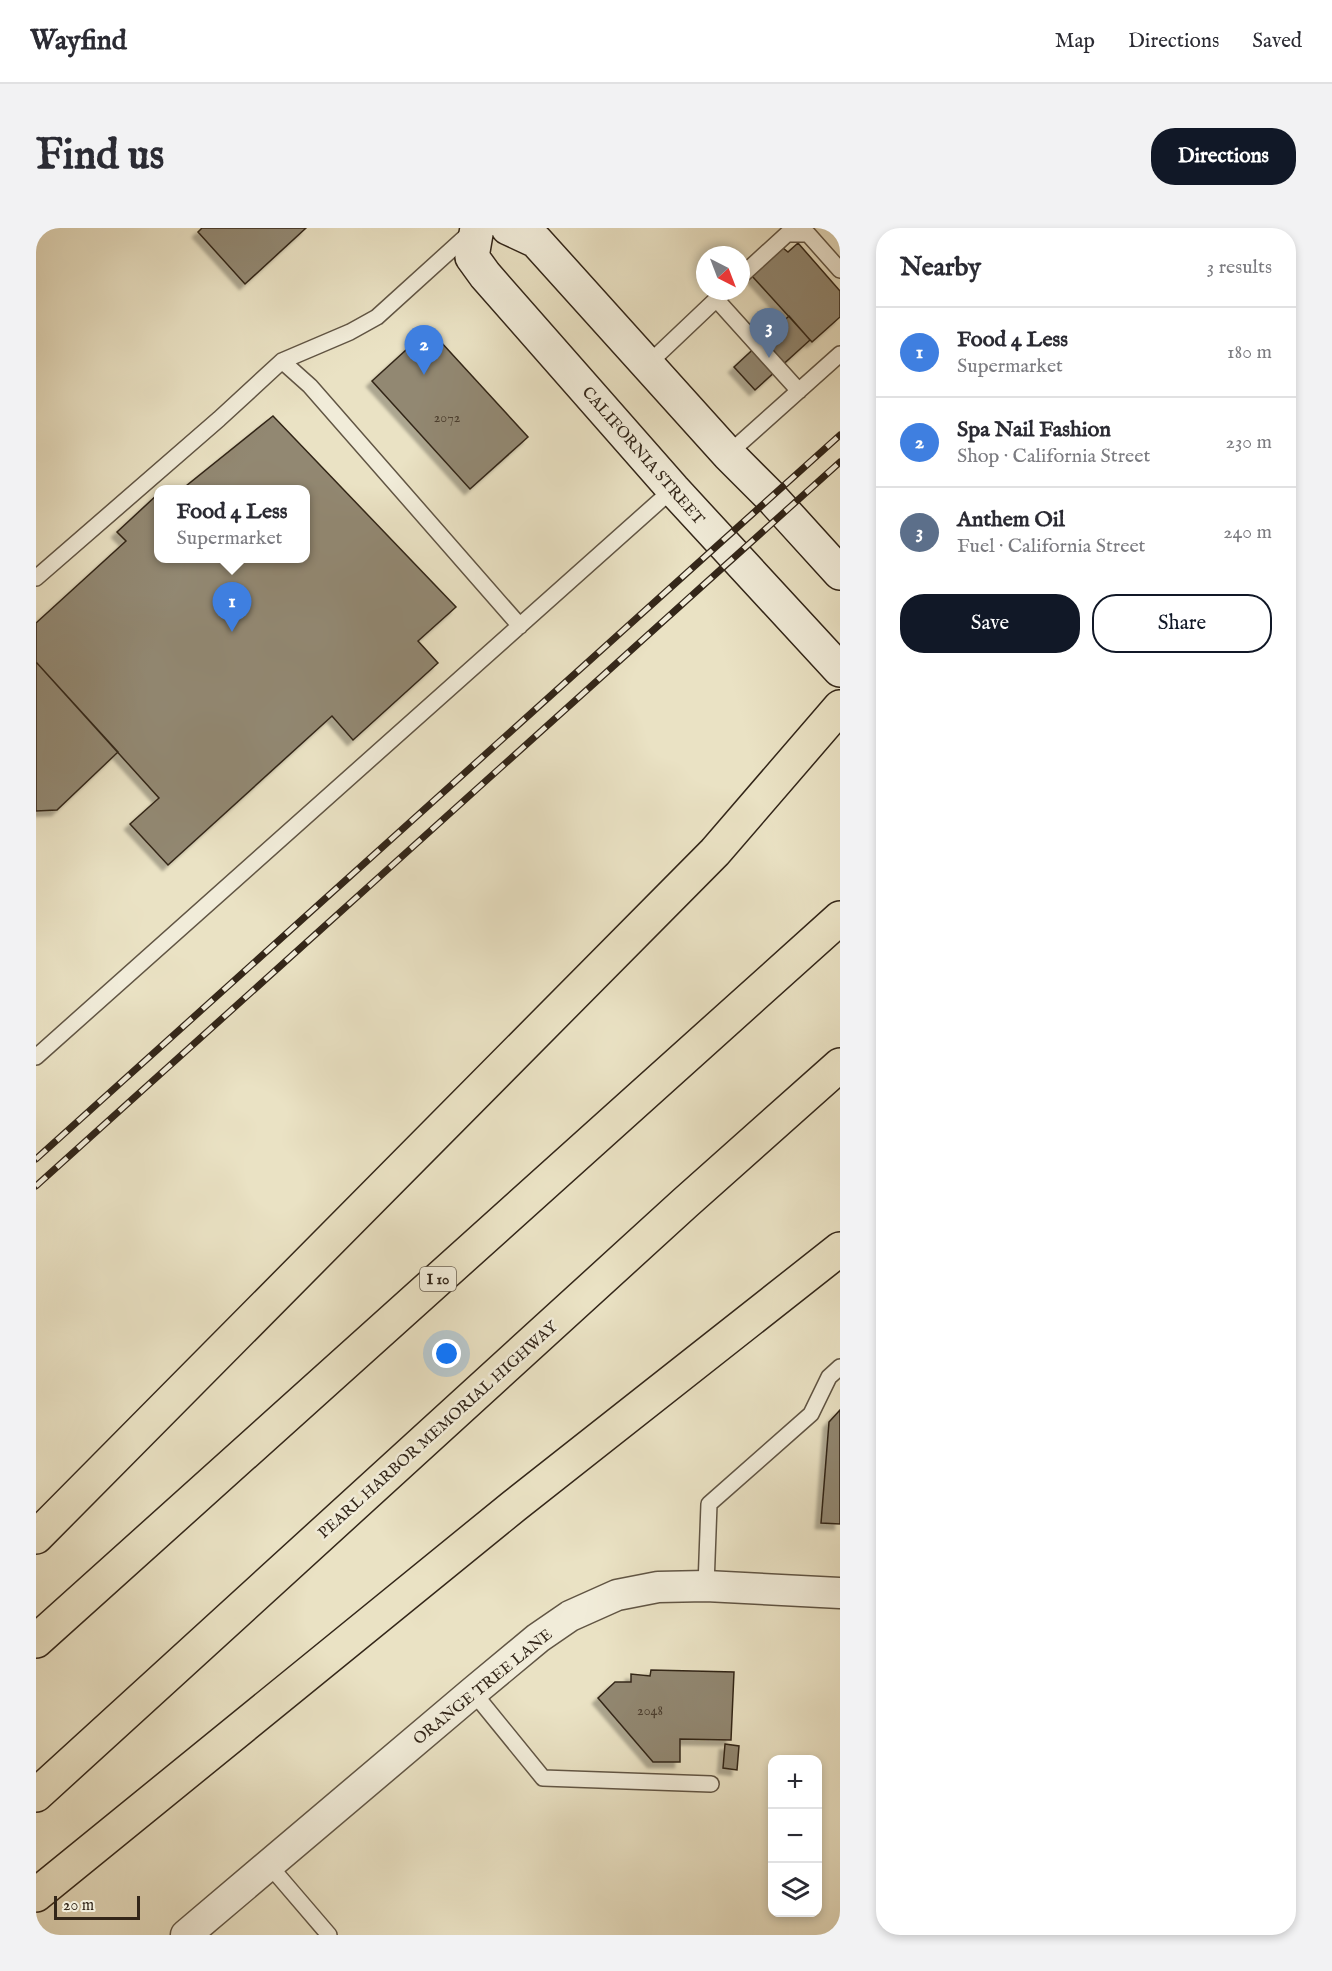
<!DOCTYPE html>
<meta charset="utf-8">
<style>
:root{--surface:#fff;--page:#f2f2f3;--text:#2b2b33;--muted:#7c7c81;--line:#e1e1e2;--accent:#111827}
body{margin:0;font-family:"IM FELL English",serif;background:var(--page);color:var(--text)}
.controls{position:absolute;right:18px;bottom:18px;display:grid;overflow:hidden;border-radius:12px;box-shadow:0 3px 9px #0003}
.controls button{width:54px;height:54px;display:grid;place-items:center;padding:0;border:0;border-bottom:2px solid var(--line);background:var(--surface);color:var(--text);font:30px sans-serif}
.compass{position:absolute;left:660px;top:18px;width:54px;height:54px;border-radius:50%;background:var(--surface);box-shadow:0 3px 9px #0003;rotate:138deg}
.scale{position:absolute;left:18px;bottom:15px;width:86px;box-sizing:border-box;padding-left:6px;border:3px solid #332619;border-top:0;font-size:16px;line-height:21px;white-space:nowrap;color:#332619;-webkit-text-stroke:4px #f1ecd9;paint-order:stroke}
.you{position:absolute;left:411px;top:1126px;width:21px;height:21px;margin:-15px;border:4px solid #fff;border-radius:50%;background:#1a73e8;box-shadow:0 0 0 9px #1a73e833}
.badge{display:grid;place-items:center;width:39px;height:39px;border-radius:50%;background:var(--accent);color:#fff;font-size:20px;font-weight:700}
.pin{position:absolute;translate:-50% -50px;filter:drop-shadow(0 2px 3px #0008)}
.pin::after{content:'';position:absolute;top:32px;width:21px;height:18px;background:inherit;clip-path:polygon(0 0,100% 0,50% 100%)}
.popup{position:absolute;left:118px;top:257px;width:156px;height:78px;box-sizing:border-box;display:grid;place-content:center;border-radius:12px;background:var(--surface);filter:drop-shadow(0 2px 4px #0005);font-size:20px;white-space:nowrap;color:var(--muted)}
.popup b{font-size:22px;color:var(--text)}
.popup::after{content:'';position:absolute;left:50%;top:100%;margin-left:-12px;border:12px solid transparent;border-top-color:var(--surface)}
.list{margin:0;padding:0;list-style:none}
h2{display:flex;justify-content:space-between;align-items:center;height:78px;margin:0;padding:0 24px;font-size:26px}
h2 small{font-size:20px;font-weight:400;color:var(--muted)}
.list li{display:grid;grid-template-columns:39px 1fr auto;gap:18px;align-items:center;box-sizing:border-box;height:90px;padding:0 24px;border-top:2px solid var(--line)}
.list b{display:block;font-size:22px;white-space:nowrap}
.list p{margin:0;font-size:20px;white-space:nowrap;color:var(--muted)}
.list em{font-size:20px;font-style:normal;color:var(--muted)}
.actions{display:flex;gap:12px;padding:18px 24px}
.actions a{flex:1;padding:14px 0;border:2px solid var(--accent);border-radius:24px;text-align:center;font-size:21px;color:var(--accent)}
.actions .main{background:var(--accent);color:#fff}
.icon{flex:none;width:33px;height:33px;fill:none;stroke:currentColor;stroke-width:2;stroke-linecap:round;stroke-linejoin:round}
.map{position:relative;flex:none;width:804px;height:1707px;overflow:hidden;border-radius:24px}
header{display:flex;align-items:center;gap:36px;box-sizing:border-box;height:84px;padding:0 30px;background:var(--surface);border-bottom:2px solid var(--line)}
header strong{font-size:28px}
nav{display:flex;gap:33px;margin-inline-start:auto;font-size:21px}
.intro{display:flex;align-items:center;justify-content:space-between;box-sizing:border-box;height:144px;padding:0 36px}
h1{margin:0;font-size:42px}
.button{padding:15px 27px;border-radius:24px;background:var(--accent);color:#fff;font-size:21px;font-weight:700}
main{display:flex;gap:36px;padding:0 36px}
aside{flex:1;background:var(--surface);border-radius:24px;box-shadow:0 3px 9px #0003}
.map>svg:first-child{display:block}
.building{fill:#928872;stroke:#332619;stroke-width:1.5;filter:url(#shadow)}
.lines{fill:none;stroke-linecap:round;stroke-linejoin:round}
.service-casing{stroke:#615544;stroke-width:18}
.minor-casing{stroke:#615544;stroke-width:33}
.secondary-casing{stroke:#332619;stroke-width:36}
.motorway-casing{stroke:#332619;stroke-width:36}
.service{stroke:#f1ecd9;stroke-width:15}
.minor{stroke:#f1ecd9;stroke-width:30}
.secondary{stroke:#f1ecd9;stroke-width:33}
.motorway{stroke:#eae2c4;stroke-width:33}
.rail-casing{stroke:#332619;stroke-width:7}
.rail{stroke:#f1ecd9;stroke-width:4.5;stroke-dasharray:14;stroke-linecap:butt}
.labels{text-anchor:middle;stroke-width:5;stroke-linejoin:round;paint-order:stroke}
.number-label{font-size:14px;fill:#4b3e2f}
.shield{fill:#f1ecd9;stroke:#6c6153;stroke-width:1.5}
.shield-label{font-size:15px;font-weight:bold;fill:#332619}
.street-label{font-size:16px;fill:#332619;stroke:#f1ecd9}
</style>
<header>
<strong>Wayfind</strong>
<nav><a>Map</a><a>Directions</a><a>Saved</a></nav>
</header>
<div class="intro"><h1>Find us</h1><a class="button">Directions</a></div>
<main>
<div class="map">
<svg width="804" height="1707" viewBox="0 0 804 1707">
<defs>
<filter id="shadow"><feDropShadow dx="-5.5" dy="5.5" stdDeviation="1.5" flood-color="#0004"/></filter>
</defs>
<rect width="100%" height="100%" fill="#eae2c4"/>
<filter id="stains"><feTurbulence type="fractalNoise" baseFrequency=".00333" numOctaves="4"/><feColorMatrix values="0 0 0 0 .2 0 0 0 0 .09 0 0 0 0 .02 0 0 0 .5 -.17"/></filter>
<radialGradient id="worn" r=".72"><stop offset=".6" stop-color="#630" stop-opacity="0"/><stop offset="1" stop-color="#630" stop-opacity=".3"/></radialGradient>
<!-- building -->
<path class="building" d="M166,0H270L209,56L162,4Z
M762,15L804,63V89L776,114L716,48L747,20L752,24Z
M753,88L774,112L719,162L698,139Z
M393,101L492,209L434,261L336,153Z
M237,188L420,379L382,413L402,435L317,512L296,488L132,637L94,596L123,570L0,434V395L90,313L81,304L122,266V330H270V262H145Z
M0,434L82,524L21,582L0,583Z
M804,1182V1296L785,1295L793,1194Z
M615,1442L698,1444L695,1512L644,1511V1534H617L562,1470L579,1454H595V1446L614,1448Z
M689,1516L703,1518L701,1542L687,1540Z"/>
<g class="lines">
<defs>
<path id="service" d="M705,48L751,6H772L804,42
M680,71L763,163
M246,133L274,158L484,398
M612,136L689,63
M692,226L804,126
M0,350L183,191L246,133L314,104L341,89L437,2
M0,829L637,261
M670,1358L673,1276L775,1186L793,1149L804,1139
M437,1464L507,1550L675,1556
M233,1637L293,1707"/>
<path id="minor" d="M150,1707L437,1464L502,1410L534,1388L581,1367L622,1359L670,1358L804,1365"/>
<path id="secondary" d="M441,0L436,29L449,47L637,261L804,442
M472,0L500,13L692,226L735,269L804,345"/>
<path id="motorway" d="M0,1309L679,624L804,479
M0,1413L804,690
M0,1567L649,975L804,837
M0,1667L478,1278L804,1021"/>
</defs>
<!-- service casing -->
<use href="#service" class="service-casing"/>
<!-- minor casing -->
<use href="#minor" class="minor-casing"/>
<!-- secondary casing -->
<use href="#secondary" class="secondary-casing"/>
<!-- motorway casing -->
<use href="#motorway" class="motorway-casing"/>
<!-- service -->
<use href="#service" class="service"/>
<!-- minor -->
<use href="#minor" class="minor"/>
<!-- secondary -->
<use href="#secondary" class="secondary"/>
<!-- motorway -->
<use href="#motorway" class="motorway"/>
<defs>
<path id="rail" d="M0,931L804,207
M0,958L804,234"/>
</defs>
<!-- rail casing -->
<use href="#rail" class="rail-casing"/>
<!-- rail -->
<use href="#rail" class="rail"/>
</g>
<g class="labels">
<!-- number labels -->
<g class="number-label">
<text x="411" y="194">2072</text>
<text x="614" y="1487">2048</text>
</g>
<!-- shield labels -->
<rect class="shield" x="384" y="1039" width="36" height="24" rx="4.5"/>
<g class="shield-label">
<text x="402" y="1056">I 10</text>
</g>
<!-- street labels -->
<g class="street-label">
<text transform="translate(608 227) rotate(49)" y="6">CALIFORNIA STREET</text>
<text transform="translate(401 1201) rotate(-42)" y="6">PEARL HARBOR MEMORIAL HIGHWAY</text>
<text transform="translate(446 1458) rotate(-39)" y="6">ORANGE TREE LANE</text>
</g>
</g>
<rect width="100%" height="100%" filter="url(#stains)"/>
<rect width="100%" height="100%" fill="url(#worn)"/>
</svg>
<div class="controls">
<button>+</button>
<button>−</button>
<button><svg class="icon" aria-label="layers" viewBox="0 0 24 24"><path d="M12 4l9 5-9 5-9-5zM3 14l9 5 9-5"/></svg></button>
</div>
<svg class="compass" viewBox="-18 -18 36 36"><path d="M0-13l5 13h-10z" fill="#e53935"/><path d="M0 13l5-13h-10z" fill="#7c7c81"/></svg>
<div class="scale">20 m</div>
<div class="you"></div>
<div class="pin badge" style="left:196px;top:404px;background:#3f7fe0">1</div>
<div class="popup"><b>Food 4 Less</b>Supermarket</div>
<div class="pin badge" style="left:388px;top:147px;background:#3f7fe0">2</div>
<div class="pin badge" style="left:733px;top:130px;background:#5c6f8a">3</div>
</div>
<aside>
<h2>Nearby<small>3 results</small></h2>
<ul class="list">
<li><span class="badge" style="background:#3f7fe0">1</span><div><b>Food 4 Less</b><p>Supermarket</p></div><em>180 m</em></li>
<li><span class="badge" style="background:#3f7fe0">2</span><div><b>Spa Nail Fashion</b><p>Shop · California Street</p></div><em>230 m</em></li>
<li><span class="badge" style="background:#5c6f8a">3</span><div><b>Anthem Oil</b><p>Fuel · California Street</p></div><em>240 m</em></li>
</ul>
<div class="actions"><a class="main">Save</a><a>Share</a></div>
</aside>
</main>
